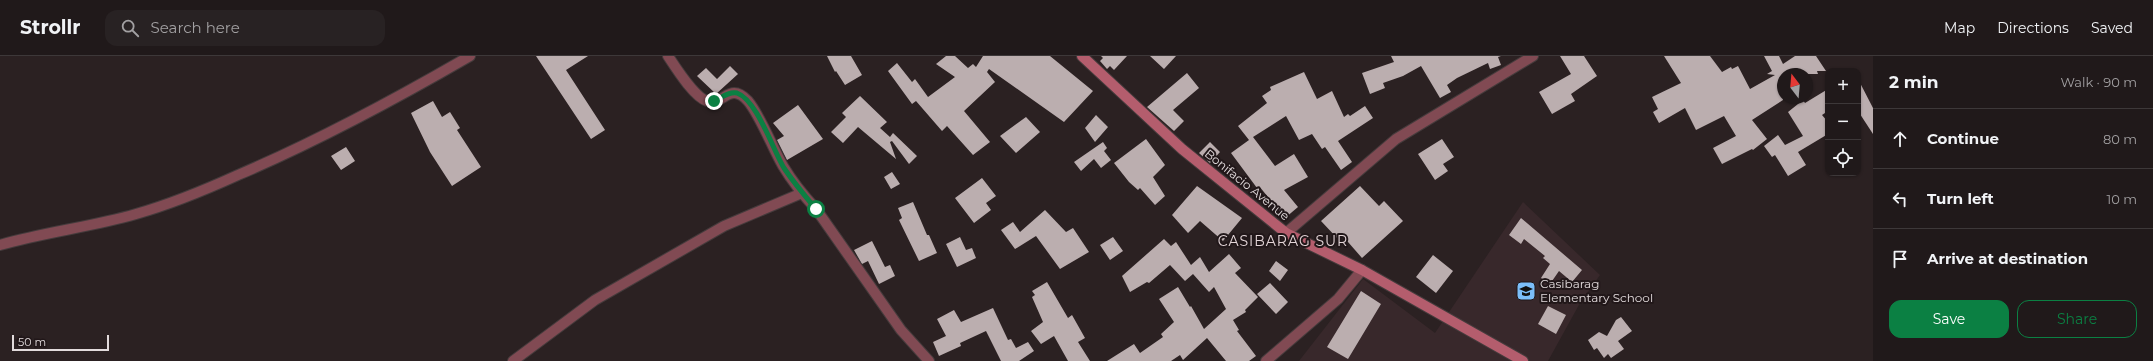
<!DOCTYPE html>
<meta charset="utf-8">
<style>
:root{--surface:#20191a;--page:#282223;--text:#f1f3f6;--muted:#a2a0a2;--line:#3d3839;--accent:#0b8043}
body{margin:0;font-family:Montserrat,sans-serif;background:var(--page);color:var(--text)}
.controls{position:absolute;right:12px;top:12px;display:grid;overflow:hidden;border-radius:8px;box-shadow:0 1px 3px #0004}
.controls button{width:36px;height:36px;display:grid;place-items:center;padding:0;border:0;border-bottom:1px solid var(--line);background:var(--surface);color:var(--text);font:20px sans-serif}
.compass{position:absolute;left:1777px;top:12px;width:36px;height:36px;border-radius:50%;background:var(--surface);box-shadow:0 1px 3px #0004;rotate:344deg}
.scale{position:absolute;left:12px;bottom:10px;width:97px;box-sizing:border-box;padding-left:4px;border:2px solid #e2dbdc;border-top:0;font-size:11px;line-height:14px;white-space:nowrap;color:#e2dbdc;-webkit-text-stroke:3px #211719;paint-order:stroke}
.stop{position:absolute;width:12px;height:12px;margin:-9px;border:3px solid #0b8043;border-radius:50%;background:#fff}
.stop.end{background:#0b8043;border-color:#fff;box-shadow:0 1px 4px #0008}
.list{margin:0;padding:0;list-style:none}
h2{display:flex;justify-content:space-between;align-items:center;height:52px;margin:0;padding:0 16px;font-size:17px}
h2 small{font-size:13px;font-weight:400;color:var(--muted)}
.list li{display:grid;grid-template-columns:26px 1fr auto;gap:12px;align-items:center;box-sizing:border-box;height:60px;padding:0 16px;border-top:1px solid var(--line)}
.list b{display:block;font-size:15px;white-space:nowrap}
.list em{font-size:13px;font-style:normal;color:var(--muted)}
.actions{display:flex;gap:8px;padding:12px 16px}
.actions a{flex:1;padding:9px 0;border:1px solid var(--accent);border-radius:12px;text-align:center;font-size:14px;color:var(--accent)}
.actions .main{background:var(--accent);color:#fff}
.icon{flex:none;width:22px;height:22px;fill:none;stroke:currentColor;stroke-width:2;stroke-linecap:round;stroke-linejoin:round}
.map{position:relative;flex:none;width:1873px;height:305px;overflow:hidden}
header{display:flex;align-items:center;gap:24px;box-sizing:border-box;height:56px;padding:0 20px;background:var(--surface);border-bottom:1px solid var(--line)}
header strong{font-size:19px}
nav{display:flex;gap:22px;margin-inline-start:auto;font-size:14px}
.search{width:280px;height:36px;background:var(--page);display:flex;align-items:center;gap:10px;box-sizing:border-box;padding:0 14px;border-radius:12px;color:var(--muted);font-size:15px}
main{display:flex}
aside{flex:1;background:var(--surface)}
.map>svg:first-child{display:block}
.built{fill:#38282b}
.building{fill:#bbaeaf}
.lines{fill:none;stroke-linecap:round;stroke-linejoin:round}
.street-casing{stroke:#453b3c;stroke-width:12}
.secondary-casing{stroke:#453b3c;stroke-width:12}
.street{stroke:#814a53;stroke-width:10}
.secondary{stroke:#b45d6d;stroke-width:10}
.route{stroke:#0b8043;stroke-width:5}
.labels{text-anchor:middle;stroke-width:4;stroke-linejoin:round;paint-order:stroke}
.street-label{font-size:12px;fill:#e2dbdc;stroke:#211719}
.poi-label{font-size:12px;fill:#e2dbdc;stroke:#211719;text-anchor:start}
.quarter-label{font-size:14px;letter-spacing:1px;fill:#e3d5d7;stroke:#211719}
</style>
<header>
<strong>Strollr</strong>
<div class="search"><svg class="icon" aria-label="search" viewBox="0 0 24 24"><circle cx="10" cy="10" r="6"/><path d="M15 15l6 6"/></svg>Search here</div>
<nav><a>Map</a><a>Directions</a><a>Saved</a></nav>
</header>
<main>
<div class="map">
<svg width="1873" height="305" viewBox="0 0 1873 305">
<rect width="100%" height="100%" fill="#2b2122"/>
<!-- built -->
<path class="built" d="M1523,146L1600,219L1580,247L1548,305H1299L1363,223L1435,277Z"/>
<!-- building -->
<path class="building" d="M536,0H588L566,14L605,74L591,83Z
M827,0H851L862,19L845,29L836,15L835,16Z
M946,0H955L968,12L973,8L976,11L983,0H1050L1093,35L1064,66L989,13L987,16L995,26L964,55L990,86L973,99L947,70L942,75L916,45L912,48L888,15L897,7L912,26L915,23L928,41L955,21L936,8Z
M1101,0H1127L1114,14L1110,10L1107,13L1100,5L1103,2Z
M1150,0H1176L1164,13Z
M1391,0H1501L1498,1L1501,9L1490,13L1488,7L1457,22L1447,29L1451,36L1440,42L1421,10L1403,20L1383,27L1385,32L1370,38L1362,17L1394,6Z
M1560,0H1584L1597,20L1571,38L1575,45L1552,58L1539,36L1571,18Z
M1664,0H1710L1722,16L1731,11L1732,13L1738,10L1750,33L1775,19L1767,18L1772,15L1764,0H1779L1783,8L1795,0H1816L1826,15H1817L1818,18H1783V44L1752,64L1767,83L1753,94L1752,93L1722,108L1713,92L1736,80L1724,60L1696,74L1685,52L1659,67L1653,56L1658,53L1652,41L1681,27Z
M730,10L738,18L716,38L697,20L706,12L717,23Z
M1304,16L1317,43L1332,35L1344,61L1348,58L1350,60L1365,50L1373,62L1338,85L1352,106L1341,114L1325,91L1322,93L1312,78L1299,84L1286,60L1253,81L1275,110L1294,98L1308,121L1284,134L1298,151L1285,162L1259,130L1257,132L1231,97L1249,84L1238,70L1267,47L1262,40L1271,34L1270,31Z
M1187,17L1199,32L1173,54L1184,65L1174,75L1147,51Z
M1858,23L1873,52V78L1858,55Z
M1828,33V55L1822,59L1828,66V78L1798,96L1806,109L1788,120L1775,99L1772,101L1764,90L1778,79L1785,89L1803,80L1788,56L1803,44L1805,47Z
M860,40L887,66L880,72L890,81L893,77L917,100L909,108L892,85L890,86L896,103L858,71L843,87L831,76L846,61L842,57Z
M433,45L442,61L450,56L460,72L457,74L481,111L452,130L430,96L411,57Z
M798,49L823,83L787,104L777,84L784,80L773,67Z
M1096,59L1108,71L1095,86L1085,72Z
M1026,61L1040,76L1016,97L1000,80Z
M1146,83L1165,109L1153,121L1165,140L1155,149L1140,132L1138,134L1129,126L1114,107Z
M1442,83L1454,101L1443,108L1448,115L1435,124L1418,98Z
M1103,86L1107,92L1104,95L1111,104L1101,112L1094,103L1081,115L1074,106Z
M1210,86L1220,96L1210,107L1199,97Z
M346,91L355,105L341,114L331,100Z
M892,116L900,128L891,133L884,121Z
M982,122L996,140L986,147L991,154L974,167L955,142Z
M1197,130L1242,162L1223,185L1200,165L1188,177L1172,159Z
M1360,130L1379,150L1384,145L1403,165L1362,202L1341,178L1337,182L1321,165Z
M913,146L927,179H929L937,197L919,205L899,164L902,162L898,152Z
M1045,154L1066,176L1073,172L1089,196L1060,213L1036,180L1015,193L1001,174L1013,166L1020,176Z
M1521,162L1582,214L1572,226L1559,215L1550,228L1541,222L1550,208L1543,202L1545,200L1524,183L1521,188L1509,179Z
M960,181L966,194L972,192L976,202L957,211L946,188Z
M1113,181L1123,195L1110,204L1100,189Z
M1164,183L1171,190L1176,186L1191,209L1200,201L1209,216L1229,198L1241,212L1235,217L1258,241L1245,254L1246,256L1233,264L1239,274L1237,275L1256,300L1249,305H1226L1207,282L1183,304L1180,299L1171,305H1107L1134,288L1140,297L1163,281L1161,278L1174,266L1159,243L1178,231L1190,251L1191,250L1204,273L1226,253L1214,231L1209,236L1193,218L1185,225L1170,209L1149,227L1147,226L1130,236L1122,220Z
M872,185L885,211L890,209L895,220L879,228L868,205L862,208L854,194Z
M1433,199L1453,215L1436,237L1416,221Z
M1276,205L1288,214L1280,225L1269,215Z
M1047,226L1068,262L1072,259L1085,282L1078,286L1090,305H1068L1054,280L1041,288L1031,275L1043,266L1032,241L1035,239L1032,235Z
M1270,227L1288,246L1276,258L1257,238Z
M1361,235L1381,248L1348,303L1327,291Z
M1548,250L1566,259L1556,278L1538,268Z
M993,252L1008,284L1011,283L1016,292L1028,286L1034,295L1019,305H1001L986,275L960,287L961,290L939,300L933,286L946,280L937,263L954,254L961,266Z
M1621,261L1632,275L1618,285L1624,293L1611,302L1608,298L1604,302L1597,292L1594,294L1588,284L1599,276L1607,280L1616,264Z"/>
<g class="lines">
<defs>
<path id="street" d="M668,0C676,12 694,41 707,45C724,50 729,25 748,45C760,59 773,93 783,110C792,125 804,140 816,153L901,274L929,305
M1286,177L1396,83L1533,0
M0,189C45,176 91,171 136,158C171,148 205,134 238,119C318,85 394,44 470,0
M513,305L595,244L724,170L802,137
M1266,305L1338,243L1362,214"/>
<path id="secondary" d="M1082,0L1182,93L1286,177L1362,214L1523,305"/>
</defs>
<!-- street casing -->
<use href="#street" class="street-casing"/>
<!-- secondary casing -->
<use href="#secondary" class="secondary-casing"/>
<!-- street -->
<use href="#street" class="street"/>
<!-- secondary -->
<use href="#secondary" class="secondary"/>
</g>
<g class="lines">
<!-- route -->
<path class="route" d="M714,45C721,42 729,35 737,37C757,44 773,94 784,112C794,127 805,140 816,153"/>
</g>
<!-- icons -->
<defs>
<symbol id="school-square" viewBox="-11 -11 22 22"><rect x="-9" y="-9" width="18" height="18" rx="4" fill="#7bbef9" stroke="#211719"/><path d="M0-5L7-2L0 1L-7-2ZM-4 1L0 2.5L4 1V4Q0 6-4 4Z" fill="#111"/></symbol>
</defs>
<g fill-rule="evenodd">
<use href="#school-square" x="1515" y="224" width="22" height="22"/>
</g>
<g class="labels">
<!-- street labels -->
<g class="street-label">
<text transform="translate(1247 129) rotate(39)" y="4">Bonifacio Avenue</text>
</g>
<!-- poi labels -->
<g class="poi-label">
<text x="1540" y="232">Casibarag<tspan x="1540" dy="14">Elementary School</tspan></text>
</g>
<!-- quarter labels -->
<g class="quarter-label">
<text x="1283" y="190">CASIBARAG SUR</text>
</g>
</g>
</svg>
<div class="controls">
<button>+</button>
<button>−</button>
<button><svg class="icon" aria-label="locate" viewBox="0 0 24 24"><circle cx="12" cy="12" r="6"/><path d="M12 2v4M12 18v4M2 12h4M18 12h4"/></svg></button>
</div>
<svg class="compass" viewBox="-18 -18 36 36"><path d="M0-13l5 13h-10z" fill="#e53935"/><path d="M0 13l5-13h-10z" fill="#a2a0a2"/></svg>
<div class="scale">50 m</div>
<div class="stop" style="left:816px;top:153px"></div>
<div class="stop end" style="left:714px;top:45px"></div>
</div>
<aside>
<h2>2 min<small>Walk · 90 m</small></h2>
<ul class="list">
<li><svg class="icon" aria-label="ahead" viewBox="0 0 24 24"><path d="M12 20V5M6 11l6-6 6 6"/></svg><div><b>Continue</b></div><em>80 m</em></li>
<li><svg class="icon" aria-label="left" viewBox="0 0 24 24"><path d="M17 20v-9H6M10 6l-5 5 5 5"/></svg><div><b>Turn left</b></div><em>10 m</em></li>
<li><svg class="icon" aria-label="arrive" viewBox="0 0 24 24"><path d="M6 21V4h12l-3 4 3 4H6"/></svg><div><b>Arrive at destination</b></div></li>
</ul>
<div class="actions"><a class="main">Save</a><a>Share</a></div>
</aside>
</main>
